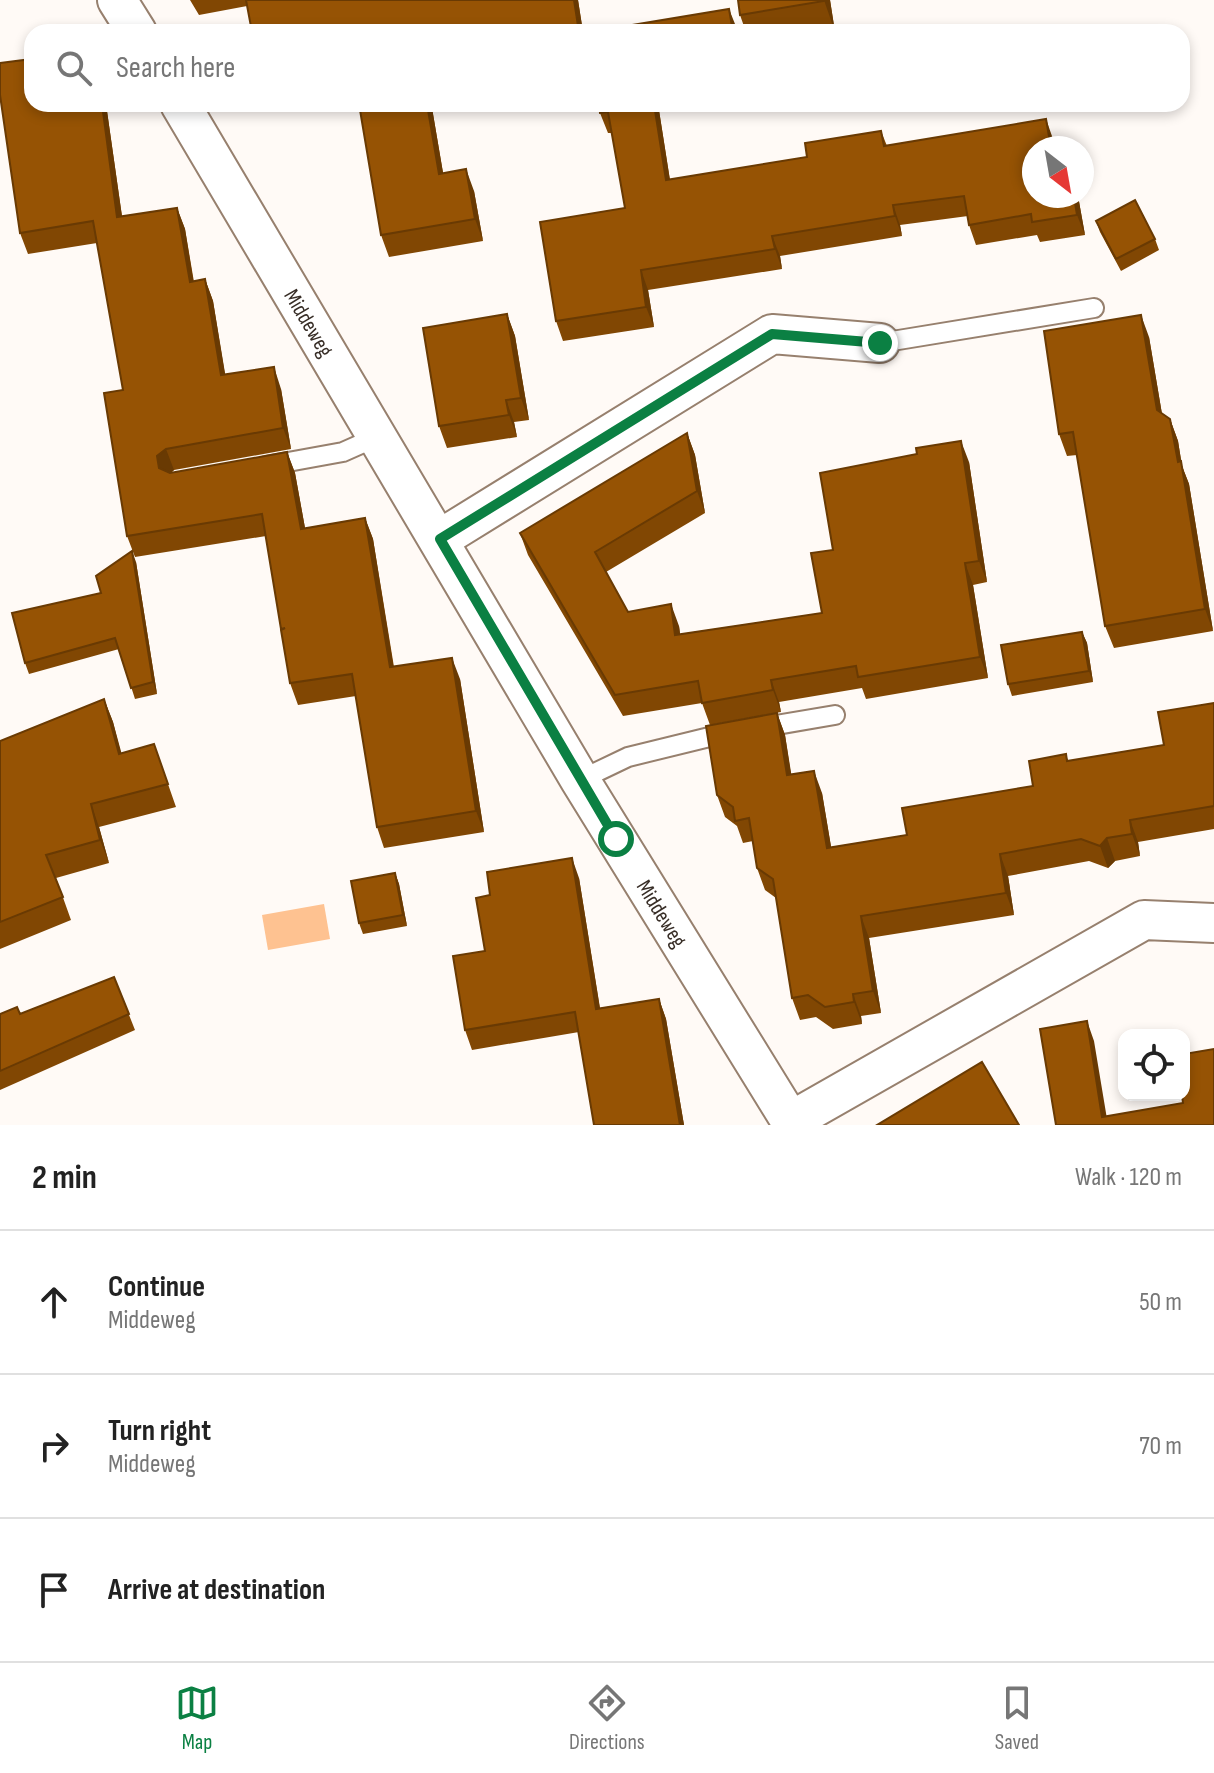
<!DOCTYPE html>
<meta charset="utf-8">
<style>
:root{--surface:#fff;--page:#f6f6f6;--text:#222;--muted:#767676;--line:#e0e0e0;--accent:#0b8043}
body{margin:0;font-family:"Sofia Sans Condensed",sans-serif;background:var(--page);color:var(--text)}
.controls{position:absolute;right:24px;bottom:24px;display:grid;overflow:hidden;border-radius:16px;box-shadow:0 4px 12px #0003}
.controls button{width:72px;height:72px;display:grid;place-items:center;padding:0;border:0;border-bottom:2px solid var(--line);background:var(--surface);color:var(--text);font:40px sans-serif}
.compass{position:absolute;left:1022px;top:136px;width:72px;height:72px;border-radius:50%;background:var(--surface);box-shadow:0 4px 12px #0003;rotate:149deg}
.stop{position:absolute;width:24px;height:24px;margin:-18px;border:6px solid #0b8043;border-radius:50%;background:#fff}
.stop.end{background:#0b8043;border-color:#fff;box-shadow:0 2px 8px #0008}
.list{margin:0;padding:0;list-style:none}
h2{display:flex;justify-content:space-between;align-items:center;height:104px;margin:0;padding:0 32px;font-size:34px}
h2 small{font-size:26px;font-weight:400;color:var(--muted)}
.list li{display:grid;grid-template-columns:52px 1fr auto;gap:24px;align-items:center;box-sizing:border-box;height:144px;padding:0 32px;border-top:2px solid var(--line)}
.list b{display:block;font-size:30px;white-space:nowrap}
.list p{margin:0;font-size:26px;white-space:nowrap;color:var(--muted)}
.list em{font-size:26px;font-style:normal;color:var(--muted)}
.icon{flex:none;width:44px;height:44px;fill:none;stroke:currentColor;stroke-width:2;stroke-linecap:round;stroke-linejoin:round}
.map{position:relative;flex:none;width:1214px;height:1125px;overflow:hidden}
.search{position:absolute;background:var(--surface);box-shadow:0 4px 12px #0003;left:24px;right:24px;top:24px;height:88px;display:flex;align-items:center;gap:20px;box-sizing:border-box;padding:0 28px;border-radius:24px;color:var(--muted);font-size:30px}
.sheet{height:536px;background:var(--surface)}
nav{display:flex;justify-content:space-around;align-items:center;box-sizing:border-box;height:112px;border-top:2px solid var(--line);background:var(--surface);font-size:22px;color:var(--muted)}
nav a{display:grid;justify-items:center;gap:4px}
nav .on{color:var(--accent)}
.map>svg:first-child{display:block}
.green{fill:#fec291}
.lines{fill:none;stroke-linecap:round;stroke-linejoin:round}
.lane-casing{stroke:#97806e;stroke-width:22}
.street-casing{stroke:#97806e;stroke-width:42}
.lane{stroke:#fff;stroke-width:18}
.street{stroke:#fff;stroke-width:38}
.wall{fill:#814703}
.shaded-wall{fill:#693a03}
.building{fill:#965304;stroke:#693a03;stroke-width:2}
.route{stroke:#0b8043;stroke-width:10}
.labels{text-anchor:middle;stroke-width:8;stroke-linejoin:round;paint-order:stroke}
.street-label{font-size:22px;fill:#382e27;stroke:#fff}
</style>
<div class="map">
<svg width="1214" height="1125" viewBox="0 0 1214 1125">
<rect width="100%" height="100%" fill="#fffaf6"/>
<!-- green -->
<path class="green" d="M324,904L330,939L268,950L262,915Z"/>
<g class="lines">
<defs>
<path id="lane" d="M880,343L1094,308
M266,466L343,452L379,436
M759,728L835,715
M580,780L628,757L730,732"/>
<g id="street">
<path d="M117,0L137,32"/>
<path id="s1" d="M180,104L580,780L793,1125"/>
<path d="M440,539L772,334L880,343"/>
<path d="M791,1121L1144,920L1214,923"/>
</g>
</defs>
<!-- lane casing -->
<use href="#lane" class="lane-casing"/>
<!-- street casing -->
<use href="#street" class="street-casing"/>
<!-- lane -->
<use href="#lane" class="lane"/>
<!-- street -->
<use href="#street" class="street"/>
</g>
<!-- wall -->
<path class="wall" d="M190,0H578L583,32L247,6L199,15Z
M738,0H830L835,32H746L740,15Z
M32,104H106L122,216L177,208L185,229L194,282L205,279L213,301L225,375L281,389L291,449L174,470L171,473L287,452L295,473L305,528L365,518L373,539L394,667L460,679L484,832L384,848L377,827L356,696L298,705L290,683L266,536L135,557L127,536L123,390L97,243L28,254L20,233Z
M267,104H311L269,111Z
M359,104H455L432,108L443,173L474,191L483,241L389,257L381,235Z
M599,104H658L670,180L807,157L881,131L887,146L1053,139L1055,148H1034V196H1078L1085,235L1040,242L1037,235L976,245L969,225L968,216L900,225L902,236L780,256L782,269L648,290L654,327L563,341L556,321L625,208L612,133H608L600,113Z
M1096,221L1155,239L1159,250L1121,271L1100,232Z
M507,314L515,336L529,420L514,422L517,437L447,448L439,426Z
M1149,337L1162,414L1170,419L1178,441L1182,466L1189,484L1213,631L1114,648L1105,626L1077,455L1067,456L1059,434Z
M687,433L695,455L705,513L606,572L628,612L679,626L680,634L822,613L833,550L969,462L987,582L973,585L988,678L866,699L862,688L779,702L781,712L710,725L702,703L623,716L528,555L520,533Z
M136,562L157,694L135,699L119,649L29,674L25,663Z
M1082,632L1087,643L1093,682L1012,696L1008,684Z
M104,699L113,722L121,754L154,744L176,807L99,827L109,863L56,878L71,920L0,949V741Z
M1214,703V829L1138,842L1140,856L1115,861L1108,868L1089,861L1008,876L1014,915L869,938L881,1013L861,1016L862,1024L833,1029L816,1017L800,1020L792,998L776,898L765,890L757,868L753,841L743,843L737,826L725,817L717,795L777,713L785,735L791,775L822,793L831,847L907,835L1033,786L1066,754L1068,761L1164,745Z
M395,873L399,884L407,926L363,934L359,923Z
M579,878L600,1008L659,999L666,1019L684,1125H594L579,1032L472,1050L465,1030L485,951Z
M114,977L135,1030L0,1090V1014H20Z"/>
<!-- shaded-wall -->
<path class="shaded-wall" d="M574,0H578L583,32H579Z
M824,0H830L835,32Z
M729,9L737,29V32H733Z
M102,104H106L125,238L117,217Z
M427,104H431L432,108L447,196L439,174Z
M654,104H658L673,200L666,180Z
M1046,119L1053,139L1055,148H1051Z
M466,169L474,191L483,241L475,219Z
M1074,196H1078L1085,235L1077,215Z
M893,205L900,225L902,236L895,216Z
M177,208L185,229L197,304L190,282Z
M772,236L780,256L782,269L775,249Z
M641,270L648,290L654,327L646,307Z
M205,279L213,301L229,397L221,375Z
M507,314L515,336L529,420L521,398Z
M1141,315L1149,337L1165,432L1157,410Z
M274,367L281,389L291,449L283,428Z
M506,400L514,422L517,437L509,415Z
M1170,419L1178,441L1182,466L1189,484L1213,631L1205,609Z
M687,433L695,455L705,513L697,491Z
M961,441L969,462L987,582L979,561Z
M166,449L174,470L165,477L159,468L157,456Z
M287,452L295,473L309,550L301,529Z
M365,518L373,539L397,689L390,667Z
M132,551L136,562L157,694L153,682Z
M965,563L973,585L988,678L980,657Z
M671,604L679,626L683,656L675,635Z
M1082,632L1087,643L1093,682L1089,671Z
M452,658L460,679L484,832L476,811Z
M771,680L779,702L781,712L773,690Z
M104,699L113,722L128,777L119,754Z
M777,713L785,735L795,797L787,775Z
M814,771L822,793L835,870L827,848Z
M91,804L99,827L109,863L100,840Z
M1130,820L1138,842L1140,856L1132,834Z
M1107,838L1115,861L1108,868L1100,846Z
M1000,854L1008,876L1014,915L1006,893Z
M572,858L579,878L603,1028L596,1009Z
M395,873L399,884L407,926L403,915Z
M861,916L869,938L881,1013L873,991Z
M853,994L861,1016L862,1024L854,1002Z
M659,999L666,1019L684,1125H680Z
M1087,1021L1094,1041L1108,1125L1102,1117Z"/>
<!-- building -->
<path class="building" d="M246,0H574L579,32H252Z
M738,0H824V1L740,15Z
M729,9L733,32H590Z
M32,59V104H102L117,217L177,208L190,282L205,279L221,375L274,367L283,428L166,449L157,456L159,468L170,473L287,452L301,529L365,518L390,667L452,658L476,811L377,827L352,674L290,683L281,630L285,628L281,629L262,514L127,536L104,393L123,390L93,221L20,233L0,95V63Z
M359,104H427L439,174L466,169L475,219L381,235Z
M599,104H654L666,180L807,157L805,143L881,131L884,146L1046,119L1051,148H1034V196H1074L1077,215L1032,222L1031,214L969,225L964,196L893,205L895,216L772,236L775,249L641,270L646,307L556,321L540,222L625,208L608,112L600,113Z
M1135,200L1155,239L1116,259L1096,221Z
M507,314L521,398L506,400L509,415L439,426L423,328Z
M1141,315L1157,410L1170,419L1178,462L1181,461L1205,609L1105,626L1073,432L1059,434L1044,331Z
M687,433L697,491L595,552L628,612L671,604L675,635L822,613L811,553L833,550L820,473L917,454L916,448L961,441L979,561L965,563L980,657L858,677L856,666L771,680L773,690L702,703L698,681L615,695L520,533Z
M132,551L153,682L131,688L115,638L25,663L12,613L101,593L96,576Z
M1082,632L1089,671L1008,684L1001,645Z
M104,699L119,754L154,744L168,784L91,804L100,840L46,855L63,897L0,922V741Z
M1214,703V806L1130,820L1132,834L1107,838L1100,846L1081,839L1000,854L1006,893L861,916L873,991L853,994L854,1002L825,1007L808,995L792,998L773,879L757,868L749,818L735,821L733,807L717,795L706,726L777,713L787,775L814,771L827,848L907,835L902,808L1033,786L1029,761L1066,754L1067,761L1164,745L1158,712Z
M572,858L596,1009L659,999L680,1125H594L575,1012L465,1030L453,956L485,951L476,898L490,895L487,872Z
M395,873L403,915L359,923L351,881Z
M114,977L129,1014L0,1071V1014L17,1007L20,1014Z
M1087,1021L1102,1117L1183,1103L1182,1095H1184V1054L1214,1049V1125H1056L1040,1029Z
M982,1062L1019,1125H877Z"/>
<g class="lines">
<!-- route -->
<path class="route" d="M616,839L440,539L772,334L880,343"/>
</g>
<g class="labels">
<!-- street labels -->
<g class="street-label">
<text dy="8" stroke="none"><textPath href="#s1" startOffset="254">Middeweg</textPath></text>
<text dy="8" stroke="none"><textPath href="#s1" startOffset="942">Middeweg</textPath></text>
</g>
</g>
</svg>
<div class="controls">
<button><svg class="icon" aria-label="locate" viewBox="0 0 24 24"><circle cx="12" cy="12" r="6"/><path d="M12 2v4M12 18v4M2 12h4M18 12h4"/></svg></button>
</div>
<svg class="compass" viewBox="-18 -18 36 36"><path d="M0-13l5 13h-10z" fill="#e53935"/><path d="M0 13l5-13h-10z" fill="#767676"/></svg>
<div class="stop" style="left:616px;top:839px"></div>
<div class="stop end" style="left:880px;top:343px"></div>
<div class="search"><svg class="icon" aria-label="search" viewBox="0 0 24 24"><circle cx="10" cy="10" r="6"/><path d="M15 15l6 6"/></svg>Search here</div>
</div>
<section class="sheet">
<h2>2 min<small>Walk · 120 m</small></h2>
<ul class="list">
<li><svg class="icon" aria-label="ahead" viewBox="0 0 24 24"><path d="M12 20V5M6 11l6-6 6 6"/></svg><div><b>Continue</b><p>Middeweg</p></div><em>50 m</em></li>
<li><svg class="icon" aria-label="right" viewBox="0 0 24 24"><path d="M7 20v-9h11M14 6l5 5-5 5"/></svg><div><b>Turn right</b><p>Middeweg</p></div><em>70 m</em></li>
<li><svg class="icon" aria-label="arrive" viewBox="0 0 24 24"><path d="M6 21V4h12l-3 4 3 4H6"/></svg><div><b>Arrive at destination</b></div></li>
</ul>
</section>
<nav>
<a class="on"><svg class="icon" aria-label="map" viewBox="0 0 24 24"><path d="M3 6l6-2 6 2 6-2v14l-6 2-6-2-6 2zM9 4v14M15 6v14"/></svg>Map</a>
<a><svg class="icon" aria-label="directions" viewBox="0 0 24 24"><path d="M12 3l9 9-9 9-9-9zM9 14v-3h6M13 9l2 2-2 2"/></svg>Directions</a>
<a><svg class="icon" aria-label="saved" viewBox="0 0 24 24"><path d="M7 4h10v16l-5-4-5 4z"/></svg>Saved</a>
</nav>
